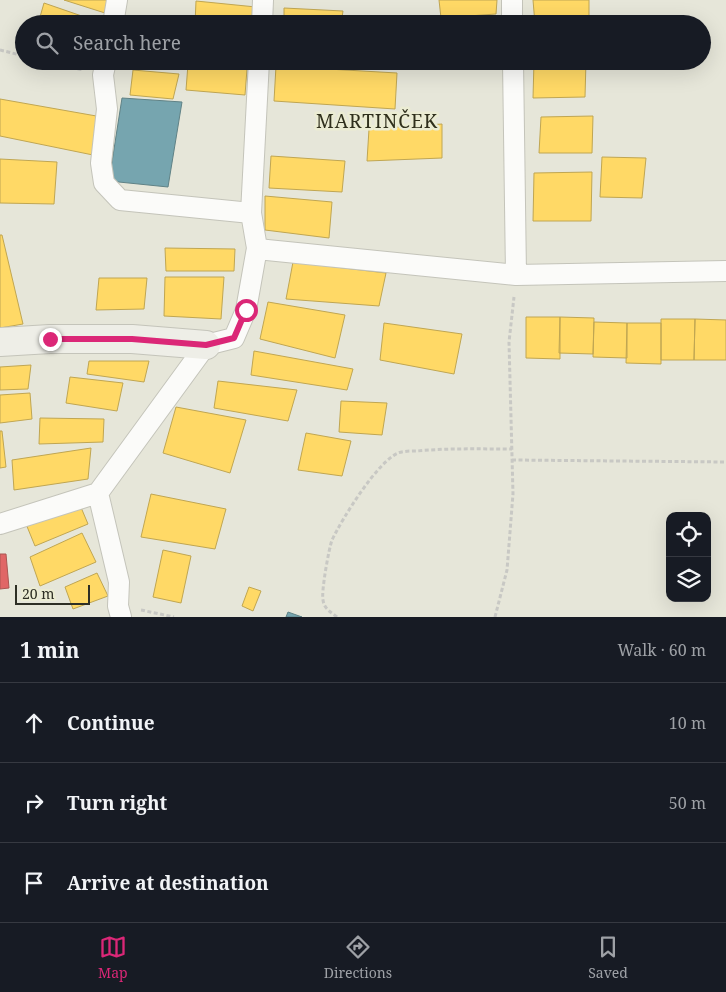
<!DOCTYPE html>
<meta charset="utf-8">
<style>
:root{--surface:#171b24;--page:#242831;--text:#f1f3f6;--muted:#9ea1a6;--line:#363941;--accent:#db2777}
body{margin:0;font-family:"Noto Serif",serif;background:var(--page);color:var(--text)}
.controls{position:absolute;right:15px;bottom:15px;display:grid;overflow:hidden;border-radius:10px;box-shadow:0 5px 20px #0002}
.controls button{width:45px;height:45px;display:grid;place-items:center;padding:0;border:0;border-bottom:1px solid var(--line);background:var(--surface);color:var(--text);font:25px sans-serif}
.scale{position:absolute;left:15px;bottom:12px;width:75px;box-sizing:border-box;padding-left:5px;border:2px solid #2e2f25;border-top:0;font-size:14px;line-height:18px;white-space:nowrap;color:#2e2f25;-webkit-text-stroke:4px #ebecd3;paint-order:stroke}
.stop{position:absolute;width:15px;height:15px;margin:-11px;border:4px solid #db2777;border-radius:50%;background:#fff}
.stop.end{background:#db2777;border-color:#fff;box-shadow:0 1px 5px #0008}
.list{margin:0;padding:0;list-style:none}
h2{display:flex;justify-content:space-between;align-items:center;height:65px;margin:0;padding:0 20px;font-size:21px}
h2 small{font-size:16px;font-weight:400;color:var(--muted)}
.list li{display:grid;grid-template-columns:32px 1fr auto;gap:15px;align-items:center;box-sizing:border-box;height:80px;padding:0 20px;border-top:1px solid var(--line)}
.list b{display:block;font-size:19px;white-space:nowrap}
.list em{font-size:16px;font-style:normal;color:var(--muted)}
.icon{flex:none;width:28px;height:28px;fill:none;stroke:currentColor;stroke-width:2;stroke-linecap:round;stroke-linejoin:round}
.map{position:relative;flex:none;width:726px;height:617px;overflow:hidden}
.search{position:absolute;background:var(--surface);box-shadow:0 5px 20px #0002;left:15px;right:15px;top:15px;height:55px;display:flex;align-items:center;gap:12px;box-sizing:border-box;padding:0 18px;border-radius:28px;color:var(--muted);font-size:19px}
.sheet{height:305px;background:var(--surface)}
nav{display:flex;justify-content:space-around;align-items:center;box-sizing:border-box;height:70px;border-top:1px solid var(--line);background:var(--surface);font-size:14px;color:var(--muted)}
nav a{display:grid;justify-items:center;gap:2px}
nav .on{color:var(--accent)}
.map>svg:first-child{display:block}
.homes{fill:#ffd966;stroke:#c0a652}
.shops{fill:#e06666;stroke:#ab5652}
.public{fill:#76a5af;stroke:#608286}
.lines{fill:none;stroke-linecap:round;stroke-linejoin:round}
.street-casing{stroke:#c4c4ba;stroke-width:22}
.secondary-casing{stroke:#c4c4ba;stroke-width:30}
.path{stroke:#c8c8c4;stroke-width:3;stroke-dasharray:4 2.5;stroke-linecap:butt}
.street{stroke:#fbfbf9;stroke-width:20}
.secondary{stroke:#eeeee7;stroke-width:28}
.route{stroke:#db2777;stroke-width:6}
.labels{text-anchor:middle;stroke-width:5;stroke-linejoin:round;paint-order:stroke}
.quarter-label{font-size:19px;letter-spacing:1px;fill:#2f2f1c;stroke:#ebecd3}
</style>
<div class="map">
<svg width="726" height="617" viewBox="0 0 726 617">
<rect width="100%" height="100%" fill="#e6e6d9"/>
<!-- homes -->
<path class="homes" d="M64,0H110L105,13Z
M439,0H497L496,14L441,18Z
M533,0H589V24H535Z
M196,1L256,7L254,24H195Z
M44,3L105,24H38Z
M284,8L343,11L341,24H284Z
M534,61H586L585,97L533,98Z
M188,64L247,69L245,95L186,90Z
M276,66L397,73L395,109L274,101Z
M133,70L179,74L173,99L130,95Z
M0,99L102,117L93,155L0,136Z
M593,116L592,153H539L541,117Z
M442,124V158L367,161L369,129Z
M271,156L345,161L342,192L269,188Z
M602,157L646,158L642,198L600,197Z
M0,159L57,162L54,204L0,203Z
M592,172L591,221H533L534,173Z
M265,196L332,202L329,238L265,230Z
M0,235H2L23,324L0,328Z
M165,248L235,249L234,271H166Z
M293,262L386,273L379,306L286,299Z
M165,277H224L221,319L164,316Z
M99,278H147L144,309L96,310Z
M268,302L345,315L335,358L260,339Z
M526,317H560V359L526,358Z
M560,317L594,318L593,354L559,353Z
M661,319H695L694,360H661Z
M695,319L726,320V360H694Z
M594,322L627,323V358L593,357Z
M384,323L462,334L454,374L380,360Z
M627,323H661V364L626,363Z
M254,351L353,369L347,390L251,375Z
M89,361H149L144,382L87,374Z
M31,365L28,389L0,390V367Z
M70,377L123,383L117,411L66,403Z
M218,381L297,390L288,421L214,408Z
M30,393L32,419L0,423V395Z
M341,401L387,403L382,435L339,432Z
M176,407L246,420L230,473L163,453Z
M40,418L104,419L103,442L39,444Z
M0,431H2L6,467L0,468Z
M306,433L351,441L342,476L298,470Z
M91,448L88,479L14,490L12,460Z
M151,494L226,509L215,549L141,537Z
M80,505L88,524L35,546L26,524Z
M82,533L96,562L40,586L30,557Z
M163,550L191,556L181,603L153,597Z
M97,573L108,596L73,609L65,587Z
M249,587L261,591L253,611L242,606Z"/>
<!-- shops -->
<path class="shops" d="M0,554H6L9,588L0,589Z"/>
<!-- public -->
<path class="public" d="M122,98L182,102L168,187L109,181Z
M288,612L302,617H286Z"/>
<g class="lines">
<defs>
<path id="street" d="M512,0V24
M113,24L117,0
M262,24L263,0
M106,61L103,75L107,109L101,163L104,183L120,200L251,213
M513,61L516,275
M257,248L267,250L516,275L726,271
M98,493L119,582L118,606L121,617
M0,524L98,493L206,345L234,338L246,310L257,248L251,213L259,61"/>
<path id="secondary" d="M0,342L50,339H132L206,345"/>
</defs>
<!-- street casing -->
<use href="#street" class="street-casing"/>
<!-- secondary casing -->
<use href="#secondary" class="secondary-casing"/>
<!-- path -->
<path class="path" d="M0,50L24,56
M46,61L83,70
M512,460L726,462
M141,610L174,617
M337,617C331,612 324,609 323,600C321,592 329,548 332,540C342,519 377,462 398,453C403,451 411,451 417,451C448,448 480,449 512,449
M495,617L507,570L513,494L509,342L514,297"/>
<!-- street -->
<use href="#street" class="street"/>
<!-- secondary -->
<use href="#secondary" class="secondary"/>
</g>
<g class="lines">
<!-- route -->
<path class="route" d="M50,339H132L206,345L234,338L246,310"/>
</g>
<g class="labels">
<!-- quarter labels -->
<g class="quarter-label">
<text x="377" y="128">MARTINČEK</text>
</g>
</g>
</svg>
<div class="controls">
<button><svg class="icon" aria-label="locate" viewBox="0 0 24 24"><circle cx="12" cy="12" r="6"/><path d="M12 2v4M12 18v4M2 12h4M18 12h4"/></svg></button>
<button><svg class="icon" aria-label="layers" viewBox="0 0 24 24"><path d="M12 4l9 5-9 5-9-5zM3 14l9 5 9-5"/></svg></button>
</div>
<div class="scale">20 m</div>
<div class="stop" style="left:246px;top:310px"></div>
<div class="stop end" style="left:50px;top:339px"></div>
<div class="search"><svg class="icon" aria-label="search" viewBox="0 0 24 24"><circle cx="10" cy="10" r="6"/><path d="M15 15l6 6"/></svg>Search here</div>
</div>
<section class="sheet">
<h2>1 min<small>Walk · 60 m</small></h2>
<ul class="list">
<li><svg class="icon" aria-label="ahead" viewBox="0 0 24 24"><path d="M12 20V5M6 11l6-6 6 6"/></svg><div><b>Continue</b></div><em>10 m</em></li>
<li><svg class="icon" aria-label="right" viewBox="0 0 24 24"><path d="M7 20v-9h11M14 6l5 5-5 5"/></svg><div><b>Turn right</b></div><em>50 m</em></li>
<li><svg class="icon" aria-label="arrive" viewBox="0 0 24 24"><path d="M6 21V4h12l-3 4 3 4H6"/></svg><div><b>Arrive at destination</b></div></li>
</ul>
</section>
<nav>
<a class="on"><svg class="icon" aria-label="map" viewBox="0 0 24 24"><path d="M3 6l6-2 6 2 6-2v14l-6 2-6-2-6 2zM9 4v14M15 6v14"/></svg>Map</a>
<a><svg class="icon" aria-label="directions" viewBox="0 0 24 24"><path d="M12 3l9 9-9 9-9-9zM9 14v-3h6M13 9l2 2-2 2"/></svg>Directions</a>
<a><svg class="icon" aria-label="saved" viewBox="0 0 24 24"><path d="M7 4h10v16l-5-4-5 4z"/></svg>Saved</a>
</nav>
